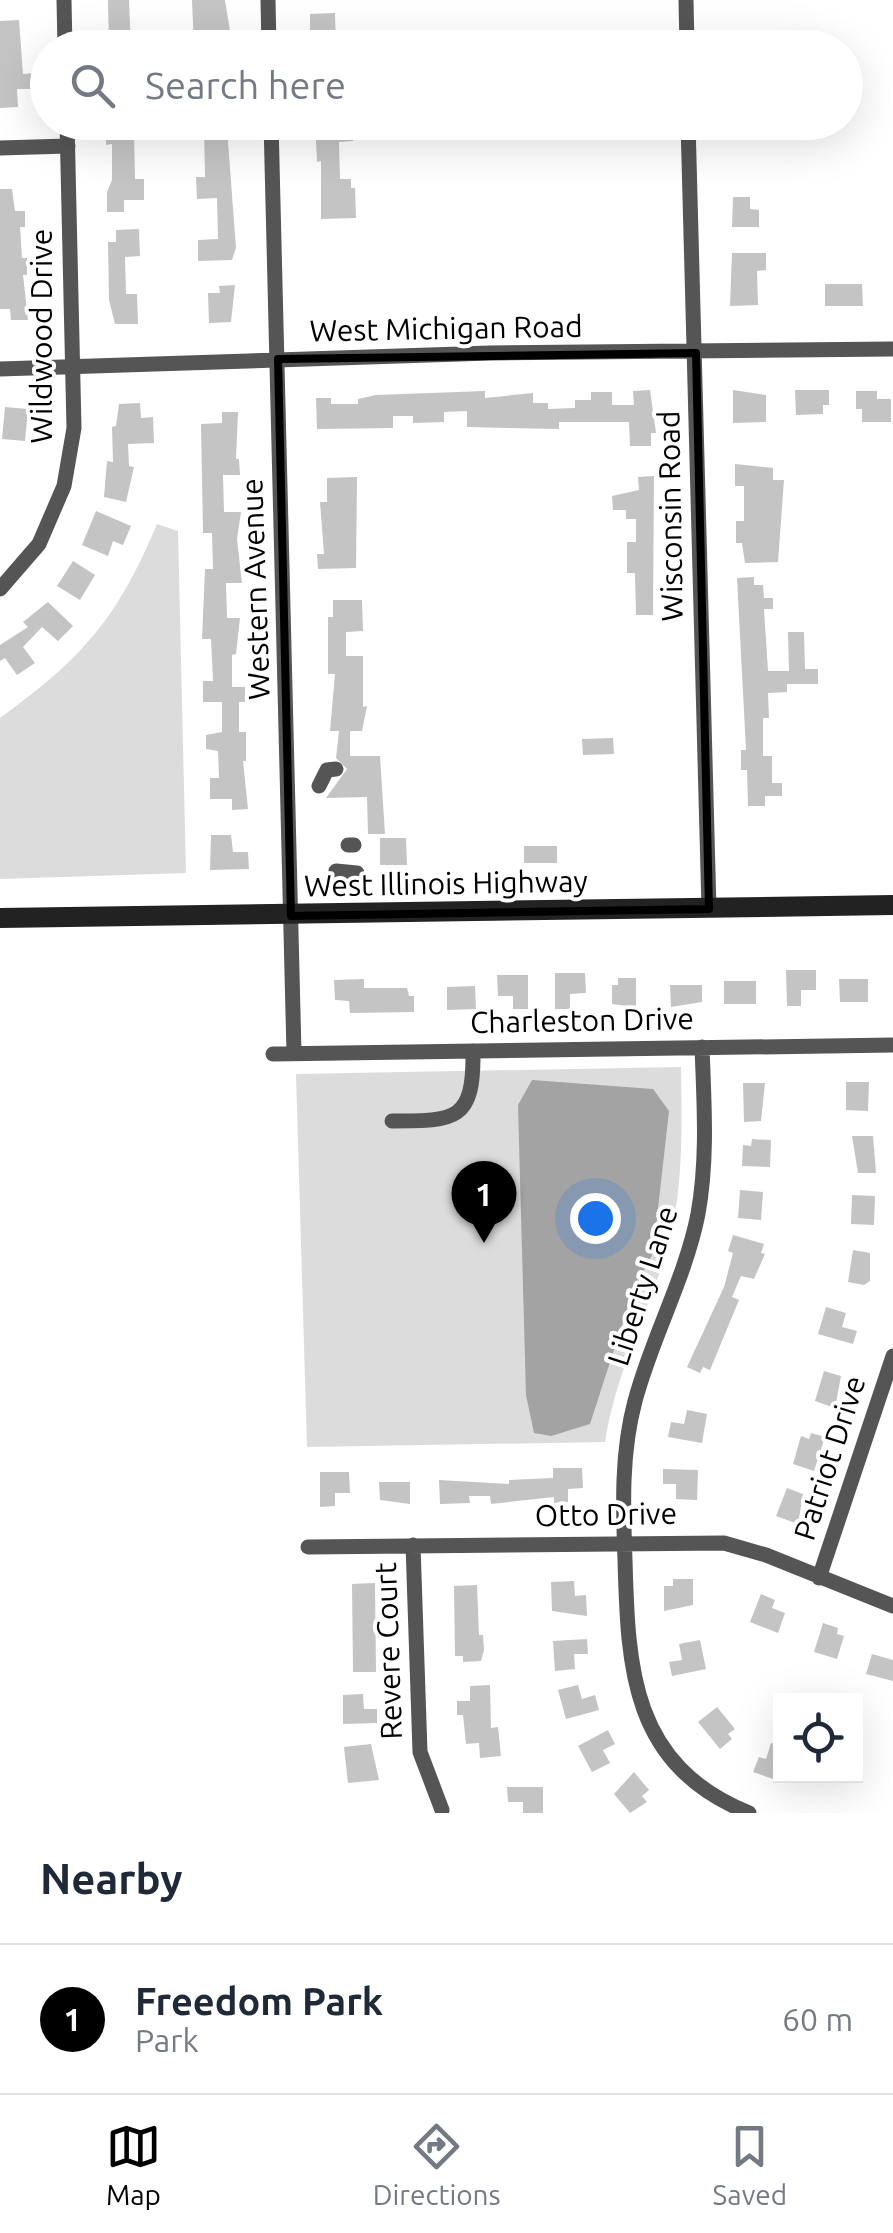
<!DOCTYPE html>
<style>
:root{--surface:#fff;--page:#f6f6f7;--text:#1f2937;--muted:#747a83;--line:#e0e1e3;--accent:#000}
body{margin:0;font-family:Ubuntu,sans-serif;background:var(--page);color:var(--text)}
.controls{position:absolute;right:30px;bottom:30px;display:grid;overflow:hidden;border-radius:0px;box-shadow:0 10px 40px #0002}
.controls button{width:90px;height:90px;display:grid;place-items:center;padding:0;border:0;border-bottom:2px solid var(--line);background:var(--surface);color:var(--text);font:50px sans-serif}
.you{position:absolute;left:595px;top:1218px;width:35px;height:35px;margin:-25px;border:8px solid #fff;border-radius:50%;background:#1a73e8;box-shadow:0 0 0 15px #1a73e833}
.badge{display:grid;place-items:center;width:65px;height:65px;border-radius:50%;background:var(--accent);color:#fff;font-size:32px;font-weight:700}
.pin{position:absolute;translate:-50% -82px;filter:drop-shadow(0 2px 5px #0008)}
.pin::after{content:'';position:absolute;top:52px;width:35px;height:30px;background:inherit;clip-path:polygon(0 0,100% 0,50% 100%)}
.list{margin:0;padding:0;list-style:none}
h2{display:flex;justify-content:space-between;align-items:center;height:130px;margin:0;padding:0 40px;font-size:42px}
h2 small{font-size:32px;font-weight:400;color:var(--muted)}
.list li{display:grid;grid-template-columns:65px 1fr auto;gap:30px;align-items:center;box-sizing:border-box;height:150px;padding:0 40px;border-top:2px solid var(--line)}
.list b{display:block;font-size:38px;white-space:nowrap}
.list p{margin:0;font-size:32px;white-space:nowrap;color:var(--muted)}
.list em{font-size:32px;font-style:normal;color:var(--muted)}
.icon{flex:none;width:55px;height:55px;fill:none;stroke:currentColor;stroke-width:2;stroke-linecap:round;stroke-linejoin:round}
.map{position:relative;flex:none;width:893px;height:1813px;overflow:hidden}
.search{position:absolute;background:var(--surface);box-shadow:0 10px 40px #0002;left:30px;right:30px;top:30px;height:110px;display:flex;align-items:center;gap:25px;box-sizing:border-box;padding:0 35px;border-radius:55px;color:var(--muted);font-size:38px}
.sheet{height:280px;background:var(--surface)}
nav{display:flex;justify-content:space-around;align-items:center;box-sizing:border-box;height:140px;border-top:2px solid var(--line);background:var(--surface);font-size:28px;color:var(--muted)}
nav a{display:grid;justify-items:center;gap:5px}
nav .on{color:var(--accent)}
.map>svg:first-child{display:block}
.green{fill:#dcdcdc}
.water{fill:#a3a3a3}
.building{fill:#c4c4c4}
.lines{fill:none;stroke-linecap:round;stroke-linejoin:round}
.street{stroke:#555;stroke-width:15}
.secondary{stroke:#222;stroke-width:20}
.marked{fill:none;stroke:#000;stroke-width:8;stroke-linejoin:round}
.labels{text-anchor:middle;stroke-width:8;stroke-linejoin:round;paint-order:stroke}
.street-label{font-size:30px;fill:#000;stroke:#fff}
</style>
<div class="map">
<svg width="893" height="1813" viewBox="0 0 893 1813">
<rect width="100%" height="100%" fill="#fff"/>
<!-- green -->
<path class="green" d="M157,524L178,531L186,873L0,879V718C83,658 117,619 157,524Z
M681,1067C682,1135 684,1201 662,1266C641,1326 615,1379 605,1442L307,1447L296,1074Z"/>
<!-- water -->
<path class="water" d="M532,1080L653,1089L669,1111L653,1253L632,1294L590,1424L551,1436L534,1433L526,1395L518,1105Z"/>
<!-- building -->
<path class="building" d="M108,0H129L131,48H109Z
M192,0H225L231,37H214V48H194Z
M335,13L336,47H310V14Z
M19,20L23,74L34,73V89H17L18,107L0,108V21Z
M315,122H352L353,141L339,142L340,179H351V188H355L356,218L321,219V161L317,162Z
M231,127L228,142L236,248L232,260L198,261V240L218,239L217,198L197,199L196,177H205L204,128Z
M134,132L135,179H144V200H124V212H107V192L112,180V144L106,145V133Z
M0,189H12L15,211H25V227H20L22,258H27V275H23L28,320H11L10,309H0Z
M733,197H750V209L759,210V227H732Z
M139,229L140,256L125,257L126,294H137L138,324H115L109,300L108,242H116V230Z
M732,253H766V270L757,271L758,305L730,306Z
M825,284H862L863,306H825Z
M235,285L231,322L209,323L208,293H220L219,286Z
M650,390L656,433H651V446H630L629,422H559V429L467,427V411L444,412V422L413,423V416H393V428L317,429L316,398H331V404H358V399L376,395L485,391V398L533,393V403H548V409L575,408V400H591V392H612V405H634L633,391Z
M733,390L766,395V422L733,423Z
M795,390H829V405H823V414L796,415Z
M856,391H877V399H891V422H862V409H856Z
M140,403L141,418L153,417L154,443L128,444L129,466L134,467L126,502L104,497L107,461L113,462L112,427L116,426L119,404Z
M5,407L28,409L25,441L2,439Z
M222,412H238L236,459H239L240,475H223L224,512H241L237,539L242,583H226L227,618H240L236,654L232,655V687H245V702H239V732H246V761H243L248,809L232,810V799H210V778H219L218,751L206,749V735L222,732V702H203V681H213L211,639H202L205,569H213L212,533H203L201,424L222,423Z
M735,464L773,468V480H784L778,562L745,563L742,543H736V521H744V486H735Z
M654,476L653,615H636L635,573H627V542H636V519H626V510H613L612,496L639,490L638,477Z
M357,477L356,568L318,569L317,554H324L320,502H327V478Z
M96,511L131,526L123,545L113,541L108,556L82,545Z
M73,561L95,575L80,600L57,586Z
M754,577V585H763L764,598H773V609H764L768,671H789L788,632H804L805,669H818V684H787V692L768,693L769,718H763V756H772V783H782V796H765V806H748L747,770H741V750H746L737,578Z
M333,600H362L363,631L346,632V656H363V707L367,706L362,731H350V756H380L385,834H368L367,797L326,798L347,769L336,758L339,731H330L335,674H328V617H333Z
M48,602L73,626L58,641L42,627L23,647L35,663L17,675L5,658L0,661V645L28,627L23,622Z
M613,738L614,754L583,755L582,739Z
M211,835H231L233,852H248L249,869L210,870Z
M380,838H406L407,865H380Z
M524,846H557V863H524Z
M786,970H816V990H801V1006H787Z
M555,973H585L586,993L570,994V1009H555Z
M497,975H528V1009H513V996H498Z
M618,978H636V1007L612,1004V985H618Z
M364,979V988H407L409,996H414V1012L350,1013L349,1001L335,1000L334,980Z
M839,979H868V1002H840Z
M724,981H756V1004H724Z
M670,985H702V1002L671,1007Z
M475,986L476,1009L447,1010V987Z
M846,1082H869L868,1111L846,1110Z
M743,1083H765L761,1121L744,1122Z
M852,1136H873L876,1173H858Z
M752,1139L771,1140L770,1167L742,1166L743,1145L751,1146Z
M740,1190L763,1192L761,1220L738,1218Z
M852,1195L875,1196L874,1225L851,1224Z
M733,1235L764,1244L761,1253L765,1254L754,1279L741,1276L732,1297L739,1300L710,1370L703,1367L700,1373L687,1367L724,1287L733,1253L728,1251Z
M853,1250L870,1253V1281L864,1285L848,1282Z
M826,1307L846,1313L842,1327L857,1331L853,1344L818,1334Z
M824,1371L841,1376L835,1408L815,1401Z
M687,1410L707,1414L702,1443L668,1437L671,1422L684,1424Z
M811,1433L825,1437L814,1471L793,1464L801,1436L809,1439Z
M553,1468H582L583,1488L568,1489V1502L554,1503V1497L491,1504L490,1496H469L470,1503L440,1504L439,1480L509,1484V1480L553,1478Z
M663,1469L698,1470L697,1500L676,1499V1484H663Z
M320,1472H349L350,1493H335V1506L320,1507Z
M379,1482H410V1504L380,1500Z
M787,1488L803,1494L798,1524L776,1516Z
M673,1579H693V1605L664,1611V1586H673Z
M574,1581L575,1596L586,1595L587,1616L552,1611L551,1582Z
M375,1583L376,1672H353L352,1584Z
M477,1585L479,1635H483L484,1650L481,1661L463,1662V1656H455L454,1586Z
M761,1594L775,1600L772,1608L785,1613L778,1633L750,1622Z
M823,1623L838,1628L837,1634L844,1636L837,1659L814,1652Z
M587,1639L588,1654H574L575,1669L555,1671L553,1641Z
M700,1640L706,1669L672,1676L669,1662L682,1660L679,1644Z
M872,1654L893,1660V1681L866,1674Z
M490,1685L491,1728L498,1727L501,1756L480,1758L479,1743L466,1744L463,1715H457V1701H470V1686Z
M578,1685L582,1699L595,1695L599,1710L566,1719L558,1690Z
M363,1694L364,1709H377V1723L343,1724V1695Z
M717,1707L735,1729L728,1734L732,1739L720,1749L698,1722Z
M608,1730L615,1744L603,1750L610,1763L592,1772L578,1746Z
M771,1743L780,1746V1768L773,1779L753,1772L759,1757L766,1759Z
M371,1744L379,1780L348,1783L344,1747Z
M634,1772L649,1790L642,1796L647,1802L630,1813L614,1794Z
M507,1787H543V1813H523V1802H508Z"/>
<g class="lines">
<!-- street -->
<path class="street" d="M64,0L65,48
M268,0L269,48
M686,0L687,48
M271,122L294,1053
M688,122L709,909
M0,148L68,146
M0,369L490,353L893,349
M0,589L39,544L64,486L74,428L67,122
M319,786L327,770L336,769
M348,845H354
M336,871L357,873
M702,1047C704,1103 708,1158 698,1214C685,1279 652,1337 635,1401C621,1453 623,1507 625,1560C628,1669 631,1765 749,1813
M273,1054L893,1045
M392,1121C456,1121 474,1121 473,1051
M413,1545L420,1752L442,1810
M308,1547L724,1543L766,1555L893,1606
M819,1578L893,1356"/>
<!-- secondary -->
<path class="secondary" d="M0,918L893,905"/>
</g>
<!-- marked area -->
<path class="marked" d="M696,353L709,909L291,916L278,359Z"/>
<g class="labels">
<!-- street labels -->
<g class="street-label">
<text transform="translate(446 329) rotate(-1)" y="10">West Michigan Road</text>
<text transform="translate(42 336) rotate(-90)" y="10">Wildwood Drive</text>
<text transform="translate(671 516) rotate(-91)" y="10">Wisconsin Road</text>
<text transform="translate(256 589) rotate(-92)" y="10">Western Avenue</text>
<text transform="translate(446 884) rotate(-1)" y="10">West Illinois Highway</text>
<text transform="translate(582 1021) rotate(-1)" y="10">Charleston Drive</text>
<text transform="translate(643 1286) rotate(-72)" y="10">Liberty Lane</text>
<text transform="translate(830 1458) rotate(-72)" y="10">Patriot Drive</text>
<text transform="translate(606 1515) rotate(-1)" y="10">Otto Drive</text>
<text transform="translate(389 1651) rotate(-92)" y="10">Revere Court</text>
</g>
</g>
</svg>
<div class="controls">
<button><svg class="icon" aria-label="locate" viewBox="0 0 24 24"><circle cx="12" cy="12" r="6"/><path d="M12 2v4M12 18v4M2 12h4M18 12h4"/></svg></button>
</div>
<div class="you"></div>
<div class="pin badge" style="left:484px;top:1243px">1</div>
<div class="search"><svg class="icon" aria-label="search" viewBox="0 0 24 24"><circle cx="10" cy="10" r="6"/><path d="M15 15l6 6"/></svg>Search here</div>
</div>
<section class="sheet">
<h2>Nearby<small></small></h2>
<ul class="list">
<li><span class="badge">1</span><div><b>Freedom Park</b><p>Park</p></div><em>60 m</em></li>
</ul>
</section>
<nav>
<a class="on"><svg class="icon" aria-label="map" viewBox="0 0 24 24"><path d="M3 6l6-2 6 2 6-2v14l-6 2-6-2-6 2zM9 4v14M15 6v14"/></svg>Map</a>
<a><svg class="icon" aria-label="directions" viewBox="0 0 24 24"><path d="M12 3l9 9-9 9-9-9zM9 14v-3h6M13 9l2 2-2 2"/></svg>Directions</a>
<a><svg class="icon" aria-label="saved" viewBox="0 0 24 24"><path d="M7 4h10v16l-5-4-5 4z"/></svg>Saved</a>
</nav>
